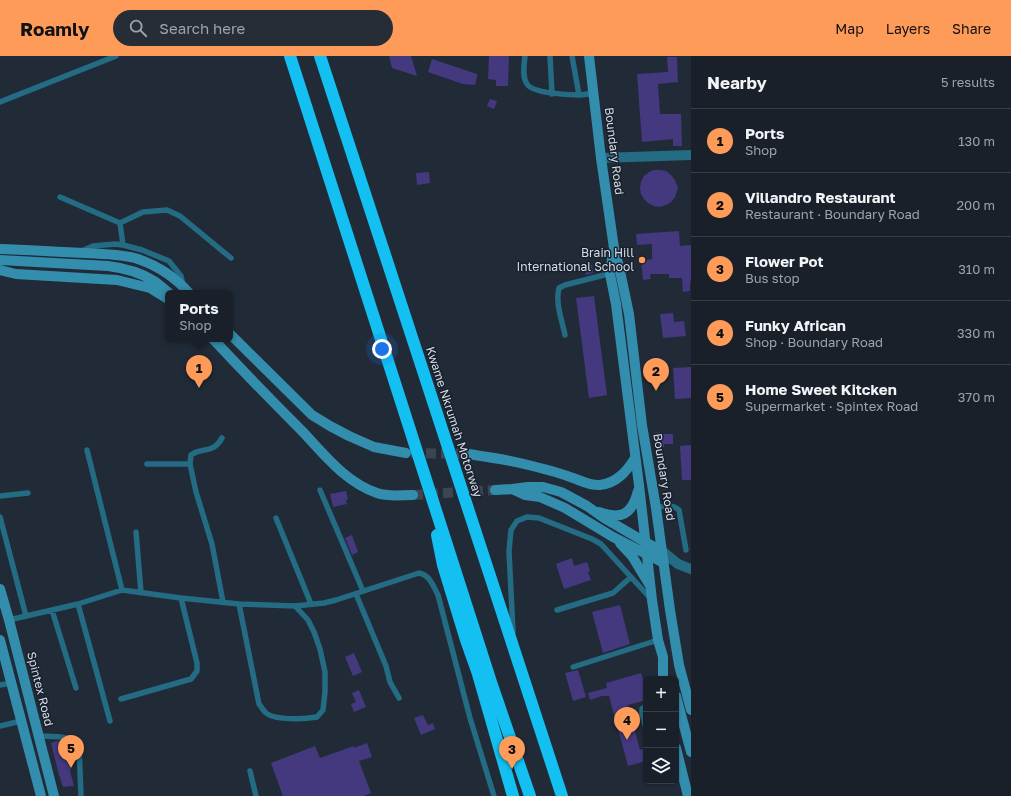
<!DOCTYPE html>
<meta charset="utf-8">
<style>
:root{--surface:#19202a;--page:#262d36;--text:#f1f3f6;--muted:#9fa3a8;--line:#373e47;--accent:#ff9b59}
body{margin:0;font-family:"Golos Text",sans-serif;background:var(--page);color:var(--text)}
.controls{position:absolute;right:12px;bottom:12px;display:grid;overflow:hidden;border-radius:6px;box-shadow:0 1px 3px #0004}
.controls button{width:36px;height:36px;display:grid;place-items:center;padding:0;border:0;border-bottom:1px solid var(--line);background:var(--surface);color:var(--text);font:20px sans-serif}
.you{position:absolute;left:382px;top:293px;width:14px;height:14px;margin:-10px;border:3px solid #fff;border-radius:50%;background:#1a73e8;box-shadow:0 0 0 6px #1a73e833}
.badge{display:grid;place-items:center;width:26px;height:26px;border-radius:50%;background:var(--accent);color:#111;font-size:13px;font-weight:700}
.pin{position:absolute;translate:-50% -33px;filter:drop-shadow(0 1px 2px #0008)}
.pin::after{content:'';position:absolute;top:21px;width:14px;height:12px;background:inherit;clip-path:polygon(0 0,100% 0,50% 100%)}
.popup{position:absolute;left:165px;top:234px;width:68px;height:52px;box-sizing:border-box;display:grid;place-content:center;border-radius:6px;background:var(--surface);filter:drop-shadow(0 1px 3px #0005);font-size:13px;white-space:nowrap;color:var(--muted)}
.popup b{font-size:15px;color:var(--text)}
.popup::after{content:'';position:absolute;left:50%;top:100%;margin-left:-8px;border:8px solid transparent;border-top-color:var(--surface)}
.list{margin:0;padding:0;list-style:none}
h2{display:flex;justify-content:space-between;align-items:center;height:52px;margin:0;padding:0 16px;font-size:17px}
h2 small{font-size:13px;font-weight:400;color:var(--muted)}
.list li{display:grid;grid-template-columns:26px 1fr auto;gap:12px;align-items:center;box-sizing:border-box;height:64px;padding:0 16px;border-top:1px solid var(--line)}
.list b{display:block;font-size:15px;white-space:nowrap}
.list p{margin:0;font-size:13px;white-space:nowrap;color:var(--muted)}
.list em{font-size:13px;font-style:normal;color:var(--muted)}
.icon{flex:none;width:22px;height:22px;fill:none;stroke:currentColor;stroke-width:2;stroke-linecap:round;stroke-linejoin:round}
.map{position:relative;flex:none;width:691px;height:740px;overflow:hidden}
header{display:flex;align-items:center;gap:24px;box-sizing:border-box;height:56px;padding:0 20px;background:var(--accent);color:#111}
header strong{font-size:19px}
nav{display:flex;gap:22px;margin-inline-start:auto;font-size:14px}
.search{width:280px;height:36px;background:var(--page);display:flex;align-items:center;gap:10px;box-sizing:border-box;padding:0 14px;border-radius:22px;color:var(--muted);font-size:15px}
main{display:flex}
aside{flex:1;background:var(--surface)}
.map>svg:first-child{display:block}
.building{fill:#44387f}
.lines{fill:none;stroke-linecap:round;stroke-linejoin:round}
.secondary-tunnel{stroke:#3c4652;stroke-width:10;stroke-dasharray:10 5;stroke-linecap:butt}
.service{stroke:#246b84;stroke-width:5.5}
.minor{stroke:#246b84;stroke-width:10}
.secondary{stroke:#338dad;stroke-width:10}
.motorway{stroke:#14c0f2;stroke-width:12}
.poi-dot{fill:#ff9b59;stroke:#18212e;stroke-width:1.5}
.labels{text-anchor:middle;stroke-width:3;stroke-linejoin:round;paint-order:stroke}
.street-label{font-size:12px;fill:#d6dce5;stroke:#18212e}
.poi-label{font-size:12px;fill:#d6dce5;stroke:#18212e;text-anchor:end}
</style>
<header>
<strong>Roamly</strong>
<div class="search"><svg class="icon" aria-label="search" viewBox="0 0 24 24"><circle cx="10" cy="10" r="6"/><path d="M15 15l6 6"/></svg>Search here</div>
<nav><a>Map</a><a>Layers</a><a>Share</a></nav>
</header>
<main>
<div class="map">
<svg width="691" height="740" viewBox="0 0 691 740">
<rect width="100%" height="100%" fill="#212b38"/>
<!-- building -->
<path class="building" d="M389,0H411L417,20L392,12Z
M489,0H509L508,30H496V24L488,23Z
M667,1H677L678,26L658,28L660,58H681L682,90H673V83L642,86L637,18L668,16Z
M432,3L477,18V21L475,29L463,28L428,16Z
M490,43L497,45L494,53L487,50Z
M654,114H660L666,115L671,119L675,124L678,132L675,141L671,146L666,149L660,151L654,150L648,147L644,143L641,138L640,132L641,126L644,120L649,116Z
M429,116L430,127L417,129L416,117Z
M679,175L680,190L691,189V225H690V235L683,236L682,222H669V218H650L651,223L643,224L641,205L652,203V188L637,189L636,178Z
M592,209L593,217L586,219L584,210Z
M594,240L607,339L589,342L576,242Z
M673,257L674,266L684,265L686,280L663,282L660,258Z
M691,311V342L675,343L673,312Z
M663,376V378H673V388H664V391H654V377Z
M691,389V424H682L680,390Z
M346,435L348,443L346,444L347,448L333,451L330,438Z
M352,479L358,496L352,499L345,482Z
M572,502L574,510L587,506L590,515L588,516L591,524L564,533L556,508Z
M620,549L630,588L603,597L592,556Z
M354,597L362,616L353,620L345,601Z
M578,614L586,641L573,645L565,617Z
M641,617L645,631H646V644L628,649L640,694L646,692V705L628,710L609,640H602L590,644L588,637L607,632L606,627Z
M359,634L366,651L354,656L351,648L356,646L352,637Z
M423,659L428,669L433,667L435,673L421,679L414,662Z
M57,685L64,686L71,714L70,715L74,730L63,731L59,719L51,687Z
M367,687L372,701L359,705L371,737L364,740H283L271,707L315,690L320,702L354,690V692Z"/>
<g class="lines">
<!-- secondary-tunnel -->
<path class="secondary-tunnel" d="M411,397L469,398
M413,439L495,434"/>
<!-- service -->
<path class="service" d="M525,0C524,8 522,21 527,28C532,37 567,39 578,39C583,39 588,38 593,37
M550,0L552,38
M572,0L579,39
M0,46L116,0
M60,141L120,167L123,189
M120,167L143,156L167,154L180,160L231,202
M82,195L93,190L115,188L123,189L142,194L169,205L181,220L183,229
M565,279C562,264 555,247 559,232L565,229L612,217
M222,382C212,399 204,390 191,399L190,408L196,436L212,488L223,546
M87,394L122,534
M147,408H190
M320,434L363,535
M0,440L28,437
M656,452C664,450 673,448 679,454L686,494
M0,461L26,560
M276,462L311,548
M136,476L141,537
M356,538L386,610L390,626L399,642
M78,548L110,665
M239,548L259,648C261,650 262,653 265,656C273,665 306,663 317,661L323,654L325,636V616L320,593L314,576L308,564L295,550
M52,554L76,632
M557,554L613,537L631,521
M9,564L78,548L122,534L181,542L239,548L295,550L324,547L336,544L419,517C430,519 433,530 438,539L470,662L494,740
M513,576L509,495L511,474L517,465L527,461L539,462L592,483L601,488L651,543
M573,611L658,584
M0,629L11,627
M121,643L191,623L197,615V607L181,542
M646,650L642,653V658L646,672
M0,670L21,665
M39,680C51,681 72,679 79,690L81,740
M250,715L256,740"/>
<!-- minor -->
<path class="minor" d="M601,102L691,99
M662,495L678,508L691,513"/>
<!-- secondary -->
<path class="secondary" d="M589,0L601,102L614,192L620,215L629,258L642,369L656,452L670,554L679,609L691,654
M0,193C29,194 58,196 86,197C103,198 123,198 138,203C158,210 176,222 189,237
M613,196L610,218L616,248L639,429L652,544L658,584L663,601V623
M0,204L108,210C124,212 140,216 154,225C159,228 164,233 169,237
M0,214L16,218L117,224L150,232L168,243
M230,278L312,359L330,370L349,380L374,391L406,397
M213,283C242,314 272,345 302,375C324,398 345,426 377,437C388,441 401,439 413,439
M469,398C486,401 503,403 520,407C537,411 554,415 570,421C580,424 590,430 600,429C617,427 627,415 635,402
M512,433L525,439L540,441L565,452L613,481L664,507
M495,434L512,433L528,431H543L561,436L587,450L604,462L645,486L662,495
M599,456C621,464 632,459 638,435
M620,487L632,500L649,528
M0,533L9,564L54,740
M0,584L41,740
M676,640L691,696
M676,692L688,740"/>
<!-- motorway -->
<path class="motorway" d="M290,0L491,626L530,740
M320,0L562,740
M437,479L443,509L466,584L478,618L513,740"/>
</g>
<!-- markers -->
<circle class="poi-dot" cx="642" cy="204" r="4"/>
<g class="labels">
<!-- street labels -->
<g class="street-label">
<text transform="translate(614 95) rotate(83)" y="4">Boundary Road</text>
<text transform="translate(454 366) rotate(72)" y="4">Kwame Nkrumah Motorway</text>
<text transform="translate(664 421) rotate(81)" y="4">Boundary Road</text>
<text transform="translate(40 633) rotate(76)" y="4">Spintex Road</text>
</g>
<!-- poi labels -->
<g class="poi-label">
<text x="634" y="201">Brain Hill<tspan x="634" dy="14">International School</tspan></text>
</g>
</g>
</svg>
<div class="controls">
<button>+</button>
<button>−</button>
<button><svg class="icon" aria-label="layers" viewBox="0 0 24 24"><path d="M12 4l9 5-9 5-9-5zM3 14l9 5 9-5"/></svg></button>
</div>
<div class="you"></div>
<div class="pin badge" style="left:199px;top:332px">1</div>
<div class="popup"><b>Ports</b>Shop</div>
<div class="pin badge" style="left:656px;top:335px">2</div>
<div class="pin badge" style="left:512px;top:713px">3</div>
<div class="pin badge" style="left:627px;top:684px">4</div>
<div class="pin badge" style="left:71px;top:712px">5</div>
</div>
<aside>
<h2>Nearby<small>5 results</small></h2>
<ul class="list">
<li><span class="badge">1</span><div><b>Ports</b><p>Shop</p></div><em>130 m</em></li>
<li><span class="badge">2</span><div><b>Villandro Restaurant</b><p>Restaurant · Boundary Road</p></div><em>200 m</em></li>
<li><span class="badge">3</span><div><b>Flower Pot</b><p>Bus stop</p></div><em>310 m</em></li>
<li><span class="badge">4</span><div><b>Funky African</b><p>Shop · Boundary Road</p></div><em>330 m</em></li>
<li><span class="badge">5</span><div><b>Home Sweet Kitcken</b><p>Supermarket · Spintex Road</p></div><em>370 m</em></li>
</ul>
</aside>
</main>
